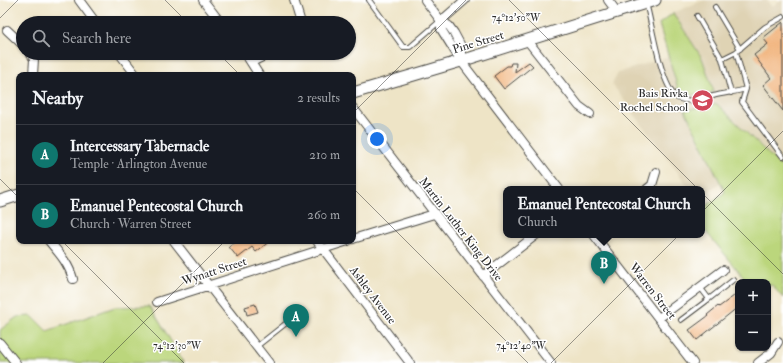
<!DOCTYPE html>
<meta charset="utf-8">
<style>
:root{--surface:#171b24;--page:#242831;--text:#f1f3f6;--muted:#9ea1a6;--line:#363941;--accent:#0f766e}
body{margin:0;font-family:"IM FELL Double Pica",serif;background:var(--page);color:var(--text)}
.controls{position:absolute;right:12px;bottom:12px;display:grid;overflow:hidden;border-radius:8px;box-shadow:0 1px 3px #0004}
.controls button{width:36px;height:36px;display:grid;place-items:center;padding:0;border:0;border-bottom:1px solid var(--line);background:var(--surface);color:var(--text);font:20px sans-serif}
.you{position:absolute;left:377px;top:139px;width:14px;height:14px;margin:-10px;border:3px solid #fff;border-radius:50%;background:#1a73e8;box-shadow:0 0 0 6px #1a73e833}
.badge{display:grid;place-items:center;width:26px;height:26px;border-radius:50%;background:var(--accent);color:#fff;font-size:13px;font-weight:700}
.pin{position:absolute;translate:-50% -33px;filter:drop-shadow(0 1px 2px #0008)}
.pin::after{content:'';position:absolute;top:21px;width:14px;height:12px;background:inherit;clip-path:polygon(0 0,100% 0,50% 100%)}
.popup{position:absolute;left:503px;top:186px;width:202px;height:52px;box-sizing:border-box;display:grid;place-content:center;border-radius:8px;background:var(--surface);filter:drop-shadow(0 1px 3px #0005);font-size:13px;white-space:nowrap;color:var(--muted)}
.popup b{font-size:15px;color:var(--text)}
.popup::after{content:'';position:absolute;left:50%;top:100%;margin-left:-8px;border:8px solid transparent;border-top-color:var(--surface)}
.list{margin:0;padding:0;list-style:none}
h2{display:flex;justify-content:space-between;align-items:center;height:52px;margin:0;padding:0 16px;font-size:17px}
h2 small{font-size:13px;font-weight:400;color:var(--muted)}
.list li{display:grid;grid-template-columns:26px 1fr auto;gap:12px;align-items:center;box-sizing:border-box;height:60px;padding:0 16px;border-top:1px solid var(--line)}
.list b{display:block;font-size:15px;white-space:nowrap}
.list p{margin:0;font-size:13px;white-space:nowrap;color:var(--muted)}
.list em{font-size:13px;font-style:normal;color:var(--muted)}
.icon{flex:none;width:22px;height:22px;fill:none;stroke:currentColor;stroke-width:2;stroke-linecap:round;stroke-linejoin:round}
.map{position:relative;flex:none;width:783px;height:363px;overflow:hidden}
.search{position:absolute;background:var(--surface);box-shadow:0 1px 3px #0004;left:16px;top:16px;width:340px;height:44px;display:flex;align-items:center;gap:10px;box-sizing:border-box;padding:0 14px;border-radius:22px;color:var(--muted);font-size:15px}
.panel{position:absolute;background:var(--surface);box-shadow:0 1px 3px #0004;left:16px;top:72px;width:340px;height:172px;border-radius:8px}
.map>svg:first-child{display:block}
.built{fill:#dfd3b4}
.green{fill:#bbd67b;stroke:#738053}
.building{fill:#f1b37c}
.lines{fill:none;stroke-linecap:round;stroke-linejoin:round}
.lane-casing{stroke:#484742;stroke-width:6}
.street-casing{stroke:#484742;stroke-width:10}
.secondary-casing{stroke:#484742;stroke-width:13}
.lane{stroke:#fff;stroke-width:4}
.street{stroke:#fff;stroke-width:8}
.secondary{stroke:#fff;stroke-width:11}
.ticks{fill:none;stroke:#2b2b2b;stroke-width:1;stroke-opacity:0.45}
.labels{text-anchor:middle;stroke-width:3;stroke-linejoin:round;paint-order:stroke}
.street-label{font-size:12px;fill:#2b2b2b;stroke:#fff}
.poi-label{font-size:12px;fill:#2b2b2b;stroke:#fff;text-anchor:end}
.ticks-label{font-size:10px;text-anchor:middle;fill:#2b2b2b;stroke:#fff;stroke-width:3;stroke-linejoin:round;paint-order:stroke}
</style>
<div class="map">
<svg width="783" height="363" viewBox="0 0 783 363">
<rect width="100%" height="100%" fill="#fff"/>
<filter id="ink" filterUnits="userSpaceOnUse"><feTurbulence type="fractalNoise" baseFrequency=".025" numOctaves="2"/><feDisplacementMap in="SourceGraphic" scale="8" xChannelSelector="R" yChannelSelector="G"/><feConvolveMatrix kernelMatrix="1 2 1 2 8 2 1 2 1" color-interpolation-filters="sRGB"/></filter>
<filter id="wash" filterUnits="userSpaceOnUse"><feTurbulence type="fractalNoise" baseFrequency=".012" numOctaves="4" result="noise"/><feDisplacementMap in="SourceGraphic" scale="16" xChannelSelector="R" yChannelSelector="G"/><feGaussianBlur stdDeviation="0.9" result="paint"/><feColorMatrix in="noise" values="0 0 0 0 0 0 0 0 0 0 0 0 0 0 0 0 0 1.4 0 .05"/><feComposite in="paint" operator="in"/></filter>
<g filter="url(#wash)">
<rect width="100%" height="100%" fill="#eee4c6"/>
<!-- built -->
<path class="built" d="M704,0H766L772,7L780,0H783V168L717,104L685,110L720,183L702,196V189H690L612,84L618,73L669,56L680,96L714,92L702,58L673,13Z"/>
<!-- green -->
<path class="green" d="M673,13L702,58L714,92L680,96L659,24Z
M717,104L783,168V298L772,285L768,286V282H748L702,227V209L725,192L685,110Z
M150,306L184,363H0V330L17,317L32,316L47,331L115,307Z"/>
<g id="blocks">
<!-- building -->
<path class="building" d="M783,22V111L763,85L771,78L754,55L768,44L763,38Z
M529,62L533,66L504,89L494,76L507,66H510L511,63H516L515,72Z
M237,241H270L256,252L252,247L238,258L229,247Z
M738,293V307L697,340L689,330L708,316L707,315L718,306L719,307Z
M255,304L258,312L247,315L245,307Z"/>
</g>
</g>
<g filter="url(#ink)">
<use href="#blocks" fill-opacity="0" stroke="#484742" stroke-width="1"/>
<g class="lines">
<defs>
<path id="lane" d="M369,0L403,47H410L440,21
M646,3C652,22 661,93 680,99C691,103 703,98 713,96C724,93 736,92 746,89
M715,7L740,49
M697,16L722,59L736,52L765,27L783,17
M736,52L746,89L742,102L783,157
M722,59L731,93
M700,287L709,299L733,280
M681,320L709,299
M256,347L294,317"/>
<path id="street" d="M79,0L96,23
M203,0L221,23
M294,0L301,23
M425,0L441,21L449,26L454,33L461,46V61L441,29V21L465,0
M608,0L617,12
M7,30L23,45
M527,40L579,106L590,114
M30,53L34,59L33,75
M119,53L136,75
M245,53L259,75
M461,61L559,189
M252,62L271,53
M353,108L551,363
M647,189L652,185L656,172
M594,235L693,363
M353,239L434,214
M49,241C59,253 69,264 73,279
M174,241L269,363
M317,241L410,363
M483,276L536,235
M157,302L348,241
M659,318L723,270
M0,343L16,363
M758,363L771,353L778,342"/>
<path id="secondary" d="M353,93L461,61L655,0
M0,201L19,195"/>
</defs>
<!-- lane casing -->
<use href="#lane" class="lane-casing"/>
<!-- street casing -->
<use href="#street" class="street-casing"/>
<!-- secondary casing -->
<use href="#secondary" class="secondary-casing"/>
<!-- lane -->
<use href="#lane" class="lane"/>
<!-- street -->
<use href="#street" class="street"/>
<!-- secondary -->
<use href="#secondary" class="secondary"/>
</g>
</g>
<!-- ticks -->
<path class="ticks" d="M165,0L188,23M509,0L783,274M0,18L18,0M218,53L240,75M353,113L466,0M0,179L19,198M353,188L528,363M62,241L184,363M103,363L225,241M551,363L783,131"/>
<!-- icons -->
<defs>
<symbol id="school-disc" viewBox="-11 -11 22 22"><circle r="9.5" fill="#d1495b" stroke="#fff"/><path d="M0-5L7-2L0 1L-7-2ZM-4 1L0 2.5L4 1V4Q0 6-4 4Z" fill="#fff"/></symbol>
</defs>
<g fill-rule="evenodd">
<use href="#school-disc" x="690" y="88" width="25" height="25"/>
</g>
<g class="labels">
<!-- street labels -->
<g class="street-label">
<text transform="translate(478 42) rotate(-17)" y="4">Pine Street</text>
<text transform="translate(461 229) rotate(52)" y="4">Martin Luther King Drive</text>
<text transform="translate(214 271) rotate(-18)" y="4">Wynatt Street</text>
<text transform="translate(653 291) rotate(52)" y="4">Warren Street</text>
<text transform="translate(373 295) rotate(53)" y="4">Ashley Avenue</text>
</g>
<!-- poi labels -->
<g class="poi-label">
<text x="688" y="97">Bais Rivka<tspan x="688" dy="14">Rochel School</tspan></text>
</g>
</g>
<g class="ticks-label">
<text x="516" y="21">74°12'50"W</text>
<text x="177" y="349">74°12'30"W</text>
<text x="521" y="349">74°12'40"W</text>
</g>
</svg>
<div class="controls">
<button>+</button>
<button>−</button>
</div>
<div class="you"></div>
<div class="pin badge" style="left:296px;top:337px">A</div>
<div class="pin badge" style="left:604px;top:284px">B</div>
<div class="popup"><b>Emanuel Pentecostal Church</b>Church</div>
<div class="search"><svg class="icon" aria-label="search" viewBox="0 0 24 24"><circle cx="10" cy="10" r="6"/><path d="M15 15l6 6"/></svg>Search here</div>
<section class="panel">
<h2>Nearby<small>2 results</small></h2>
<ul class="list">
<li><span class="badge">A</span><div><b>Intercessary Tabernacle</b><p>Temple · Arlington Avenue</p></div><em>210 m</em></li>
<li><span class="badge">B</span><div><b>Emanuel Pentecostal Church</b><p>Church · Warren Street</p></div><em>260 m</em></li>
</ul>
</section>
</div>
